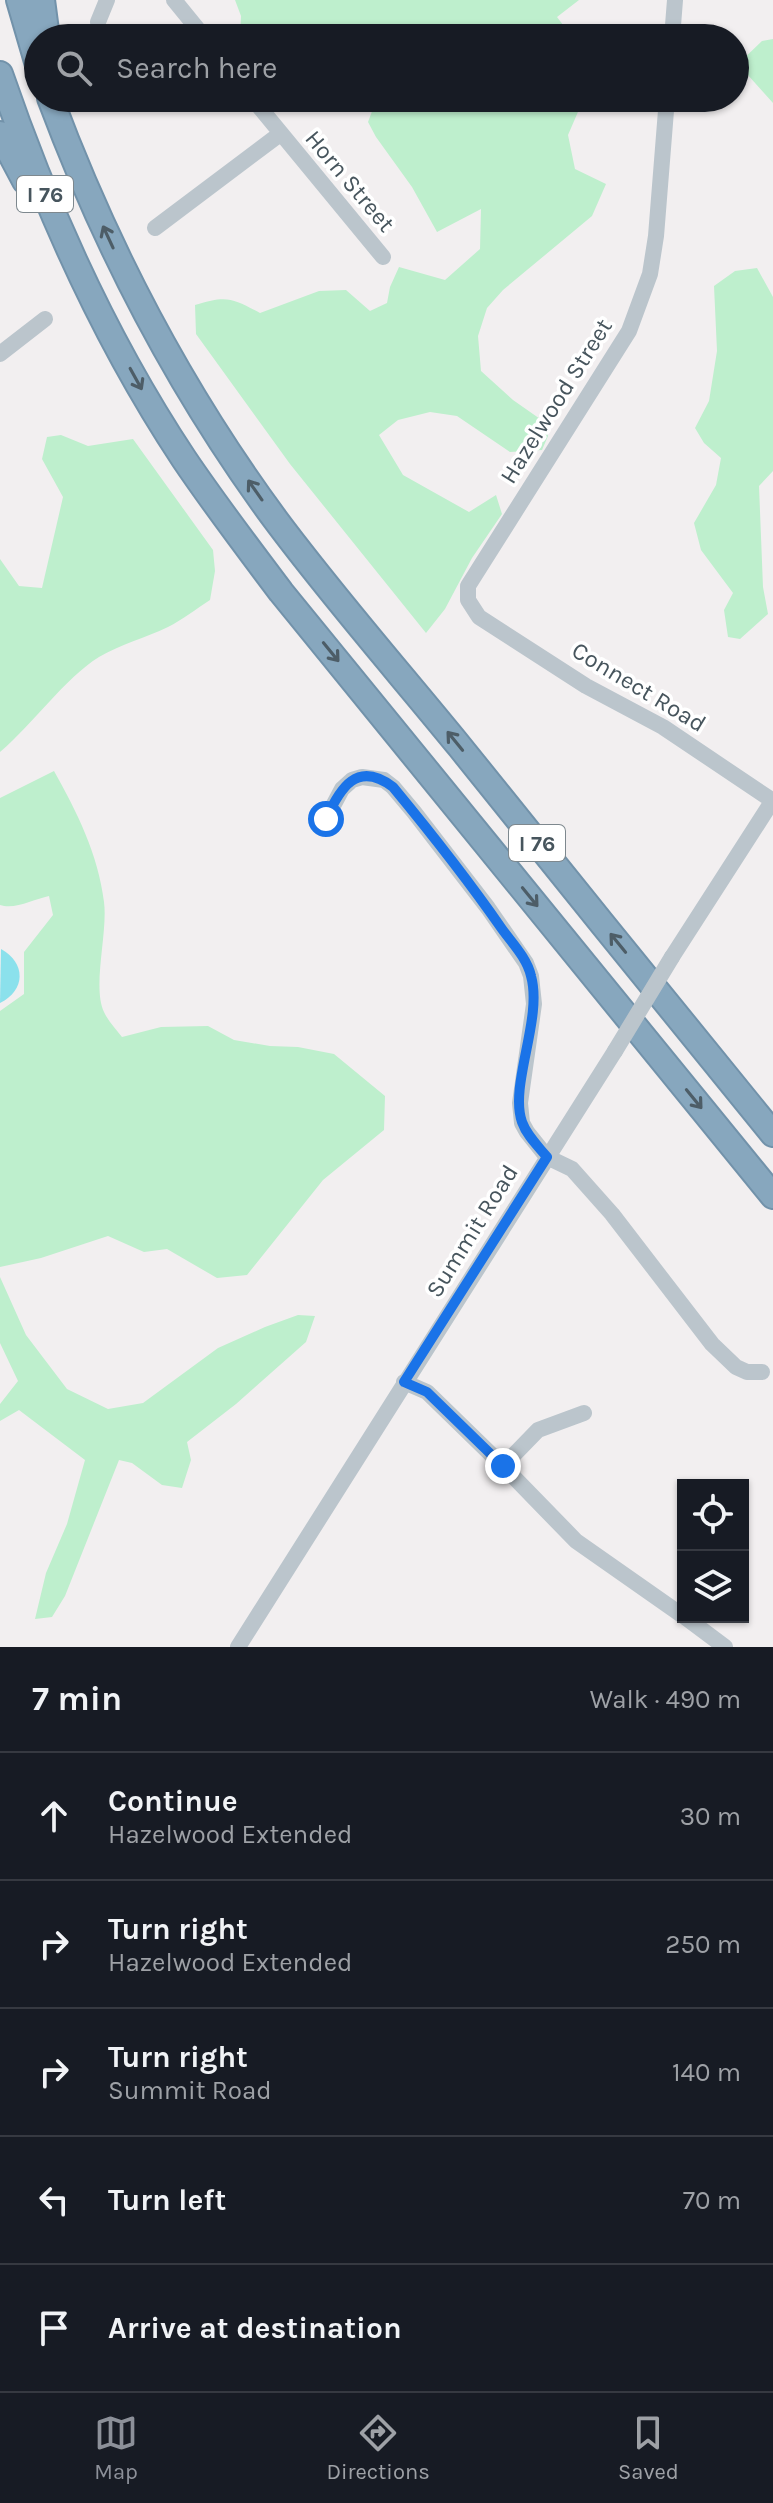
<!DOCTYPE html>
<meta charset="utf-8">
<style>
:root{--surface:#171b24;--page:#20242c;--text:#f1f3f6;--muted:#9ea1a6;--line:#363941;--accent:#8c9099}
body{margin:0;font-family:Karla,sans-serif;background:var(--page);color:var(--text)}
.controls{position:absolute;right:24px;bottom:24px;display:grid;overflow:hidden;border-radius:0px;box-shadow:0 2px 6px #0004}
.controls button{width:72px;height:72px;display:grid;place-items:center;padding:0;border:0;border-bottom:2px solid var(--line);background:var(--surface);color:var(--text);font:40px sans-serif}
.stop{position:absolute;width:24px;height:24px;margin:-18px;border:6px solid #1a73e8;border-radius:50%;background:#fff}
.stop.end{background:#1a73e8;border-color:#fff;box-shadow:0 2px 8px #0008}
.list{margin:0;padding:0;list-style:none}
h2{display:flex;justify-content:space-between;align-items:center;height:104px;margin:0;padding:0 32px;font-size:34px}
h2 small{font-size:26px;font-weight:400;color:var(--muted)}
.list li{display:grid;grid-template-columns:52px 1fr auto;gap:24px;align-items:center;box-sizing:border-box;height:128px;padding:0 32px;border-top:2px solid var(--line)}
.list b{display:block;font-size:30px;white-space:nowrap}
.list p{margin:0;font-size:26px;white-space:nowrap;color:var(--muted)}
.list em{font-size:26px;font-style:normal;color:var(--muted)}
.icon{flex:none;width:44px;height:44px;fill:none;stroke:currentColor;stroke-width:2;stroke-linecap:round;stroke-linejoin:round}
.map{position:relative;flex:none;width:773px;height:1647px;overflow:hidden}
.search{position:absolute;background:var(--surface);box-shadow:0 2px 6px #0004;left:24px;right:24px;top:24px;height:88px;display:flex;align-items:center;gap:20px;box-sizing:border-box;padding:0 28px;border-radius:44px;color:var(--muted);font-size:30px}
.sheet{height:744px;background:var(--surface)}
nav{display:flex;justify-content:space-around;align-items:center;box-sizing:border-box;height:112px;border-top:2px solid var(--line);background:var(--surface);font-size:22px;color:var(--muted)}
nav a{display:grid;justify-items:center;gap:4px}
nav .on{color:var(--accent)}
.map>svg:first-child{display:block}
.green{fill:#beefcd}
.water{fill:#8be1ec}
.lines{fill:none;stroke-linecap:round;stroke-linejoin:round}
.highway-casing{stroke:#7292aa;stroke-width:28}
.minor{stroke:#bbc5cc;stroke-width:16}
.highway{stroke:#87a7be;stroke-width:24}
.minor-bridge{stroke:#bbc5cc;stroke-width:16}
.oneway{stroke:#4d5d67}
.route{stroke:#1a73e8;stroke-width:10}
.labels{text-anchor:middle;stroke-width:7;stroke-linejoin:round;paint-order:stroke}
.shield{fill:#fff;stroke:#7e888e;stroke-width:2}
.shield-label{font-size:22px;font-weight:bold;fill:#47555d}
.street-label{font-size:24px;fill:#47555d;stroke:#fff}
</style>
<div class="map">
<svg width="773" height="1647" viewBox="0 0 773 1647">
<rect width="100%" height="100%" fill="#f2eff0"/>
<!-- green -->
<path class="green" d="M235,0H579L557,17L573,38H240L241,16Z
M773,39V103L738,64L762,41Z
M377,98H584L568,135L575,169L606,184L592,216L503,290L487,308L478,336L481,371L513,400L543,421L548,436L542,450L510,452L457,416L430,412L398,420L379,435L403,475L469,512L496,495L502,514L472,558L445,609L426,633L290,464L196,334L195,305C227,295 232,298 260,313L319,291L346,290L370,311L387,303L390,287L399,267L445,280L480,249L481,209L437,232L412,187L376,137L368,122Z
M757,268L773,297V471L759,486L763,587L768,614L740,639L728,637L724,610L733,593L701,550L694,523L716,485L721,458L704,443L695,428L709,401L717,351L714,286L735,271Z
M61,435L88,446L133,439L213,550L215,571L210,600C196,609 182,620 168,627C145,638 121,644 99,657C64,679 34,723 0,752V559L19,586L42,588L63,497L42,459L47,437Z
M54,771C77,812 98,854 104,902C108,932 92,987 104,1012C108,1021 116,1029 122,1037L161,1027L208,1026L234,1040L270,1046L298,1047L334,1054L385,1096L384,1130L323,1180L247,1275L217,1278L167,1249L144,1252L108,1236L41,1258L0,1267V1011L24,994V952L53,915L49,896C34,899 15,910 0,905V798Z
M0,1277L26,1335L67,1389L108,1409L143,1403L218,1348L265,1327L298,1315L315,1316L306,1342L236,1404L187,1442L191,1460L182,1488L162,1485L132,1463L119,1460L65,1596L52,1617L35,1619L46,1573L67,1524L85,1460L19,1410L0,1421V1404L18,1381L0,1343Z"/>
<!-- water -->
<path class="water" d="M1,949C26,963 26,990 0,1003Z"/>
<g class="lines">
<defs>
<path id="highway" d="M19,0L38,65
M42,0L47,38
M0,74C46,208 105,340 184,459C215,505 248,548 281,592L773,1196
M50,98C106,248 180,390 275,519C333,597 398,671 460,747C564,876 668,1006 773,1134
M0,134L25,181"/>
</defs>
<!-- highway casing -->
<use href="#highway" class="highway-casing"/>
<!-- minor -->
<path class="minor" d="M174,0L205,38
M98,22L107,0
M672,38L675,0
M252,98L383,257
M667,98L656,236L650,274L629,331L468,586V600L479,617L586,686L663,727L773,801
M155,228L280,134
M0,354L45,319
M326,819L342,789L352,780L362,777L384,780L393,787L414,812L488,908L526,963L531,976L534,1004L520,1103L522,1123L527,1132L547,1157L572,1169L612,1214L712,1344L736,1367L747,1372H762
M672,957L773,800
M404,1382L427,1392L503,1466L538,1430L584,1413
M503,1466L576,1541L683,1616
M685,1617L725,1647
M238,1647L615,1051"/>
<!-- highway -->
<use href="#highway" class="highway"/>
<!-- minor-bridge -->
<path class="minor-bridge" d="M615,1051L672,957"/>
</g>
<!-- one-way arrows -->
<defs><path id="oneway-shaft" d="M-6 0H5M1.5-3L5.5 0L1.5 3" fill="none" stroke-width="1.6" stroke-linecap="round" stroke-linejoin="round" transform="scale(2)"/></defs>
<g class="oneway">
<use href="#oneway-shaft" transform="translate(108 237) rotate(-115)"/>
<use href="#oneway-shaft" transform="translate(136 379) rotate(61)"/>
<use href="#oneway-shaft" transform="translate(255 490) rotate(-125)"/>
<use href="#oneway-shaft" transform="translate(331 652) rotate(51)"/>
<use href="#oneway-shaft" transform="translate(455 741) rotate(-129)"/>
<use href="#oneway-shaft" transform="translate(530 897) rotate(51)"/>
<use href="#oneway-shaft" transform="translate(618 943) rotate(-129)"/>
<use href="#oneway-shaft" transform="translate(694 1099) rotate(51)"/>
</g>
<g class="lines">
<!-- route -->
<path class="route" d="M326,819C340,788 357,760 393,787C431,833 468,880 502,929C512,943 527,958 531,976C543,1019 509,1085 522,1122C527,1136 538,1146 547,1157L404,1382L427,1392L503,1466"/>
</g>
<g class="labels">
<!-- shield labels -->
<g class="shield">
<rect x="17" y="176" width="56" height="36" rx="6"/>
<rect x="509" y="825" width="56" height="36" rx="6"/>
</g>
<g class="shield-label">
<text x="45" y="202">I 76</text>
<text x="537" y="851">I 76</text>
</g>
<!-- street labels -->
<g class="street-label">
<text transform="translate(350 181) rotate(50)" y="8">Horn Street</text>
<text transform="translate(556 401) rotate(-58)" y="8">Hazelwood Street</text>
<text transform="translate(639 687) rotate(31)" y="8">Connect Road</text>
<text transform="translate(472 1231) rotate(-58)" y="8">Summit Road</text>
</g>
</g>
</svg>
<div class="controls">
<button><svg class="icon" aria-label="locate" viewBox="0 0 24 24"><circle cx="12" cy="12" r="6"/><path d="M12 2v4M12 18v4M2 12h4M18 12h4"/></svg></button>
<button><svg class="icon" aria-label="layers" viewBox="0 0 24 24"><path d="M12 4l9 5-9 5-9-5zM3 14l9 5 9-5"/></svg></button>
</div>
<div class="stop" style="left:326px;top:819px"></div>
<div class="stop end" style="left:503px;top:1466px"></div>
<div class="search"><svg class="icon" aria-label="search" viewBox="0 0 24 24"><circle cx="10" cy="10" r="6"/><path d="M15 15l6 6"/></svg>Search here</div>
</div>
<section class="sheet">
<h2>7 min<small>Walk · 490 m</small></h2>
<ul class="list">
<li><svg class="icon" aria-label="ahead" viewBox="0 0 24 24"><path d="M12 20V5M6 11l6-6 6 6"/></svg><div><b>Continue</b><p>Hazelwood Extended</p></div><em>30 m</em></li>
<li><svg class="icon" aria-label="right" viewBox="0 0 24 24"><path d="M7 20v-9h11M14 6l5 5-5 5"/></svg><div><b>Turn right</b><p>Hazelwood Extended</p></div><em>250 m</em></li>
<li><svg class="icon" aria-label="right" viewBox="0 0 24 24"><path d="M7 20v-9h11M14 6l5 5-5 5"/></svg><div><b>Turn right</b><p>Summit Road</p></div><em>140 m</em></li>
<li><svg class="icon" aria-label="left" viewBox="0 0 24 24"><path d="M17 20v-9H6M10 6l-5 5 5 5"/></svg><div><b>Turn left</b></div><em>70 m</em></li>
<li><svg class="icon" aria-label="arrive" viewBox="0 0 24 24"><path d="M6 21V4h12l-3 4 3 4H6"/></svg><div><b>Arrive at destination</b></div></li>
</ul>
</section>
<nav>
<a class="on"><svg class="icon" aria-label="map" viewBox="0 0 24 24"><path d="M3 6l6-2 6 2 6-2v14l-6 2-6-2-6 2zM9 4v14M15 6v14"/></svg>Map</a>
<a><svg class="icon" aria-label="directions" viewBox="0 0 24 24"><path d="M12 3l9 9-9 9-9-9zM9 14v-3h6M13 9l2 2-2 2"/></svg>Directions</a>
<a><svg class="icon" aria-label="saved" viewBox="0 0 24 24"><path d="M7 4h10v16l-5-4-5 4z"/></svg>Saved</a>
</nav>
